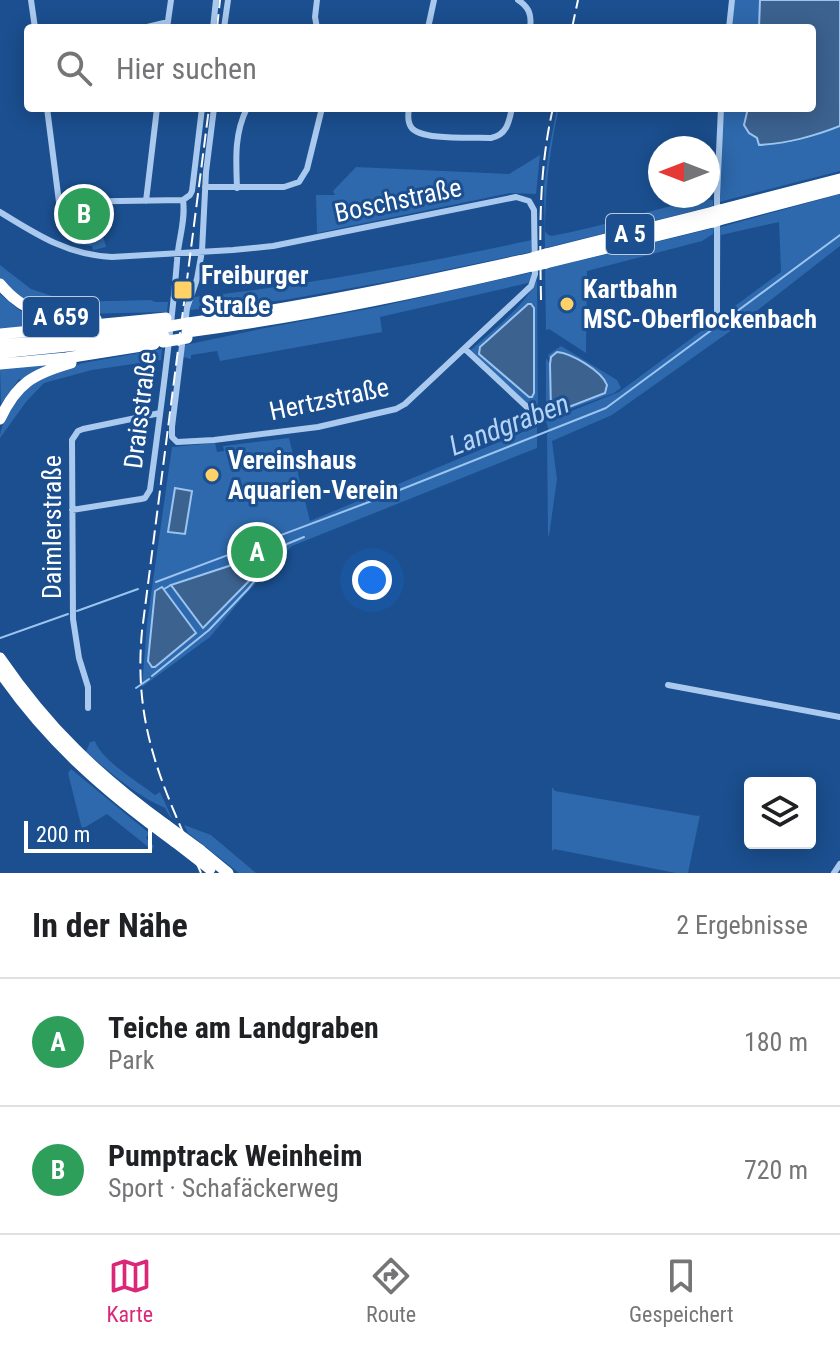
<!DOCTYPE html>
<html lang="de">
<meta charset="utf-8">
<style>
:root{--surface:#fff;--page:#f6f6f6;--text:#202124;--muted:#757577;--line:#e0e0e0;--accent:#db2777}
body{margin:0;font-family:"Roboto Condensed",sans-serif;background:var(--page);color:var(--text)}
.controls{position:absolute;right:24px;bottom:24px;display:grid;overflow:hidden;border-radius:8px;box-shadow:0 4px 20px #0003}
.controls button{width:72px;height:72px;display:grid;place-items:center;padding:0;border:0;border-bottom:2px solid var(--line);background:var(--surface);color:var(--text);font:40px sans-serif}
.compass{position:absolute;left:648px;top:136px;width:72px;height:72px;border-radius:50%;background:var(--surface);box-shadow:0 4px 20px #0003;rotate:270deg}
.scale{position:absolute;left:24px;bottom:20px;width:128px;box-sizing:border-box;padding-left:8px;border:4px solid #fff;border-top:0;font-size:22px;line-height:28px;white-space:nowrap;color:#fff;-webkit-text-stroke:6px #1b4f8f;paint-order:stroke}
.you{position:absolute;left:372px;top:580px;width:28px;height:28px;margin:-20px;border:6px solid #fff;border-radius:50%;background:#1a73e8;box-shadow:0 0 0 12px #1a73e833}
.badge{display:grid;place-items:center;width:52px;height:52px;border-radius:50%;background:var(--accent);color:#fff;font-size:26px;font-weight:700}
.pin{position:absolute;translate:-50% -50%;border:4px solid #fff;box-shadow:0 2px 8px #0006}
.list{margin:0;padding:0;list-style:none}
h2{display:flex;justify-content:space-between;align-items:center;height:104px;margin:0;padding:0 32px;font-size:34px}
h2 small{font-size:26px;font-weight:400;color:var(--muted)}
.list li{display:grid;grid-template-columns:52px 1fr auto;gap:24px;align-items:center;box-sizing:border-box;height:128px;padding:0 32px;border-top:2px solid var(--line)}
.list b{display:block;font-size:30px;white-space:nowrap}
.list p{margin:0;font-size:26px;white-space:nowrap;color:var(--muted)}
.list em{font-size:26px;font-style:normal;color:var(--muted)}
.icon{flex:none;width:44px;height:44px;fill:none;stroke:currentColor;stroke-width:2;stroke-linecap:round;stroke-linejoin:round}
.map{position:relative;flex:none;width:840px;height:873px;overflow:hidden}
.search{position:absolute;background:var(--surface);box-shadow:0 4px 20px #0003;left:24px;right:24px;top:24px;height:88px;display:flex;align-items:center;gap:20px;box-sizing:border-box;padding:0 28px;border-radius:8px;color:var(--muted);font-size:30px}
.sheet{height:360px;background:var(--surface)}
nav{display:flex;justify-content:space-around;align-items:center;box-sizing:border-box;height:112px;border-top:2px solid var(--line);background:var(--surface);font-size:22px;color:var(--muted)}
nav a{display:grid;justify-items:center;gap:4px}
nav .on{color:var(--accent)}
.map>svg:first-child{display:block}
.green{fill:#2e69ad;fill-rule:evenodd}
.water{fill:#3c6290;stroke:#9cc4f0;stroke-width:2}
.lines{fill:none;stroke-linecap:round;stroke-linejoin:round}
.stream{stroke:#9cc4f0;stroke-width:2}
.minor{stroke:#a9c9ee;stroke-width:6}
.highway{stroke:#fff;stroke-width:11}
.rail{stroke:#fff;stroke-width:2;stroke-dasharray:14 6;stroke-linecap:butt}
.highway-bridge{stroke:#fff;stroke-width:11}
.poi-dot{fill:#ffd166;stroke:#1b4f8f;stroke-width:3}
.labels{text-anchor:middle;stroke-width:6;stroke-linejoin:round;paint-order:stroke}
.shield{fill:#1b4f8f;stroke:#bbcadd;stroke-width:2}
.shield-label{font-size:24px;font-weight:bold;fill:#fff}
.street-label{font-size:26px;fill:#fff;stroke:#1b4f8f}
.poi-label{font-size:26px;font-weight:bold;fill:#fff;stroke:#1b4f8f;text-anchor:start}
.water-label{font-size:28px;font-style:italic;fill:#b5d3f5;stroke:#1b4f8f}
</style>
<div class="map">
<svg width="840" height="873" viewBox="0 0 840 873">
<rect width="100%" height="100%" fill="#1b4f8f"/>
<!-- green -->
<path class="green" d="M733,0H760L759,28H730Z
M557,108H559C549,152 546,186 545,231L547,234L551,236C603,227 653,208 705,199L713,200V206L545,248L544,186L549,150Z
M723,108H748L744,125L787,143L812,137L840,126V171L719,202Z
M540,155L536,194L510,193L317,233L316,195H335L333,191L356,167L509,174Z
M840,194V246L736,327L612,415L552,441L557,479L549,536L548,535L547,434L549,432L546,421L619,392L781,272L779,222L721,235L720,291L717,290V228Z
M99,221L106,247L93,250L92,246L74,244L72,235H69L68,227L72,226L74,222H86L87,224Z
M714,228L713,234L702,241L587,271L586,353L549,329L546,330L545,269Z
M532,240L531,252L402,279L284,300L190,310L194,297C309,285 419,264 532,240Z
M0,265L31,289L70,302L151,300L155,302H168L167,312L79,314L56,312L27,304L7,288L0,278Z
M533,272L528,283L380,317L382,332L220,361L217,351L191,355V359L183,357L185,345L265,328L378,307Z
M537,280L538,416L471,350C492,331 525,306 537,280ZM531,304L533,305L529,397L479,354L480,347L521,310Z
M0,294L19,310L36,318L96,321L0,329Z
M561,346L617,380L621,388L614,393L546,418V358L550,364V408L553,412L605,393L551,357L550,361L548,355Z
M162,349L161,360L92,370L44,383L26,402L0,438C0,419 21,398 31,382L19,379L1,404L0,367L72,361L46,375L83,363Z
M531,413L537,421V448L292,546L243,597L210,637L142,687L147,623L172,447L215,443L217,452L224,451L223,446L289,438L310,521L530,429Z
M95,741C101,760 138,782 155,795L160,792L172,818L170,817L165,808C135,795 111,773 86,752L90,742Z
M71,769L149,833L146,838L154,846L152,850L107,814L82,829L68,773Z
M552,787L555,791L698,816L700,815L688,873H676L554,849L552,851Z
M184,825L211,835L256,873H239L188,833Z"/>
<!-- water -->
<path class="water" d="M760,0H840V126C812,137 789,143 759,145L757,138L749,133L744,125L748,108H812V28H759Z
M528,304H531L534,308V393L532,397H529L479,354L480,347Z
M557,352C571,353 602,371 607,385L605,393L556,412L551,411L550,364L551,357Z
M175,488L192,491L185,534L168,532Z
M235,564L251,579L203,628L171,585Z
M162,587L196,633L155,667H152L148,661L155,591Z"/>
<g class="lines">
<!-- stream -->
<path class="stream" d="M156,582L377,499L606,408L840,235
M164,589L171,585
M77,611L138,589
M0,638L68,614
M152,676L209,630L248,589L279,551L287,544L304,537
M136,688L149,679"/>
<!-- minor -->
<path class="minor" d="M31,0L35,28
M317,0L315,17L317,28
M518,0C529,7 532,15 530,28
M143,28L168,22
M167,28L171,0
M213,28L216,0
M224,28L228,0
M428,28L434,0
M729,28L732,0
M47,108L59,202L183,200
M409,108C408,114 407,121 411,127C420,141 474,137 491,138C507,135 509,122 512,108
M205,187H284L299,182L307,169L322,108
M237,188C236,160 234,134 247,108
M183,200L190,195L192,191L202,108
M146,201L157,108
M0,212C37,235 68,255 112,257L233,250L273,246L516,197L529,201L534,210L535,274L531,286L405,404L396,409L318,427L214,440L177,442L172,437V427L183,337
M717,318V196L721,108
M185,325L187,308L197,279L202,251L206,172L214,108
M465,349L528,408
M72,510L141,499L145,498L150,490C160,414 171,338 177,261C178,240 186,221 183,200
M668,685L840,717
M88,708V687L79,658L73,619L72,440L78,431L83,429L160,413
M834,873L840,864"/>
<!-- highway -->
<path class="highway" d="M720,210L840,179
M719,220L840,188
M546,254L713,212
M546,263L713,222
M0,284C28,318 56,317 96,319
M188,323C304,307 418,283 532,258
M187,332C303,317 418,293 532,266
M0,334L166,318
M0,345L58,340L165,327
M0,353L164,336
M0,364L66,358L154,344
M0,419C17,383 33,374 71,363
M0,658C48,728 97,775 166,825
M0,672C48,742 107,793 175,842
M200,850L228,873"/>
<!-- rail -->
<path class="rail" d="M217,28L220,0
M572,28L578,0
M541,300C540,235 538,173 553,108
M201,873C163,787 133,728 142,631L209,108"/>
<!-- highway-bridge -->
<path class="highway-bridge" d="M713,212L720,210
M713,222L719,220
M532,258L546,254
M532,266L546,263
M165,327L188,323
M163,342L187,338
M166,825L200,850
M175,842L210,869"/>
</g>
<!-- markers -->
<g class="poi-dot">
<rect x="173" y="280" width="20" height="20" rx="4"/>
<circle cx="567" cy="304" r="8"/>
<circle cx="212" cy="475" r="8"/>
</g>
<g class="labels">
<!-- shield labels -->
<g class="shield">
<rect x="606" y="214" width="48" height="40" rx="6"/>
<rect x="23" y="297" width="76" height="40" rx="6"/>
</g>
<g class="shield-label">
<text x="630" y="242">A 5</text>
<text x="61" y="325">A 659</text>
</g>
<!-- street labels -->
<g class="street-label">
<text transform="translate(398 200) rotate(-12)" y="9">Boschstraße</text>
<text transform="translate(329 399) rotate(-12)" y="9">Hertzstraße</text>
<text transform="translate(140 410) rotate(-83)" y="9">Draisstraße</text>
<text transform="translate(52 527) rotate(-90)" y="9">Daimlerstraße</text>
</g>
<!-- poi labels -->
<g class="poi-label">
<text x="201" y="284">Freiburger<tspan x="201" dy="30">Straße</tspan></text>
<text x="583" y="298">Kartbahn<tspan x="583" dy="30">MSC-Oberflockenbach</tspan></text>
<text x="228" y="469">Vereinshaus<tspan x="228" dy="30">Aquarien-Verein</tspan></text>
</g>
<!-- water labels -->
<g class="water-label">
<text transform="translate(509 424) rotate(-21)" y="10">Landgraben</text>
</g>
</g>
</svg>
<div class="controls">
<button><svg class="icon" aria-label="layers" viewBox="0 0 24 24"><path d="M12 4l9 5-9 5-9-5zM3 14l9 5 9-5"/></svg></button>
</div>
<svg class="compass" viewBox="-18 -18 36 36"><path d="M0-13l5 13h-10z" fill="#e53935"/><path d="M0 13l5-13h-10z" fill="#757577"/></svg>
<div class="scale">200 m</div>
<div class="you"></div>
<div class="pin badge" style="left:257px;top:552px;background:#2e9e5b">A</div>
<div class="pin badge" style="left:84px;top:214px;background:#2e9e5b">B</div>
<div class="search"><svg class="icon" aria-label="search" viewBox="0 0 24 24"><circle cx="10" cy="10" r="6"/><path d="M15 15l6 6"/></svg>Hier suchen</div>
</div>
<section class="sheet">
<h2>In der Nähe<small>2 Ergebnisse</small></h2>
<ul class="list">
<li><span class="badge" style="background:#2e9e5b">A</span><div><b>Teiche am Landgraben</b><p>Park</p></div><em>180 m</em></li>
<li><span class="badge" style="background:#2e9e5b">B</span><div><b>Pumptrack Weinheim</b><p>Sport · Schafäckerweg</p></div><em>720 m</em></li>
</ul>
</section>
<nav>
<a class="on"><svg class="icon" aria-label="map" viewBox="0 0 24 24"><path d="M3 6l6-2 6 2 6-2v14l-6 2-6-2-6 2zM9 4v14M15 6v14"/></svg>Karte</a>
<a><svg class="icon" aria-label="directions" viewBox="0 0 24 24"><path d="M12 3l9 9-9 9-9-9zM9 14v-3h6M13 9l2 2-2 2"/></svg>Route</a>
<a><svg class="icon" aria-label="saved" viewBox="0 0 24 24"><path d="M7 4h10v16l-5-4-5 4z"/></svg>Gespeichert</a>
</nav>
